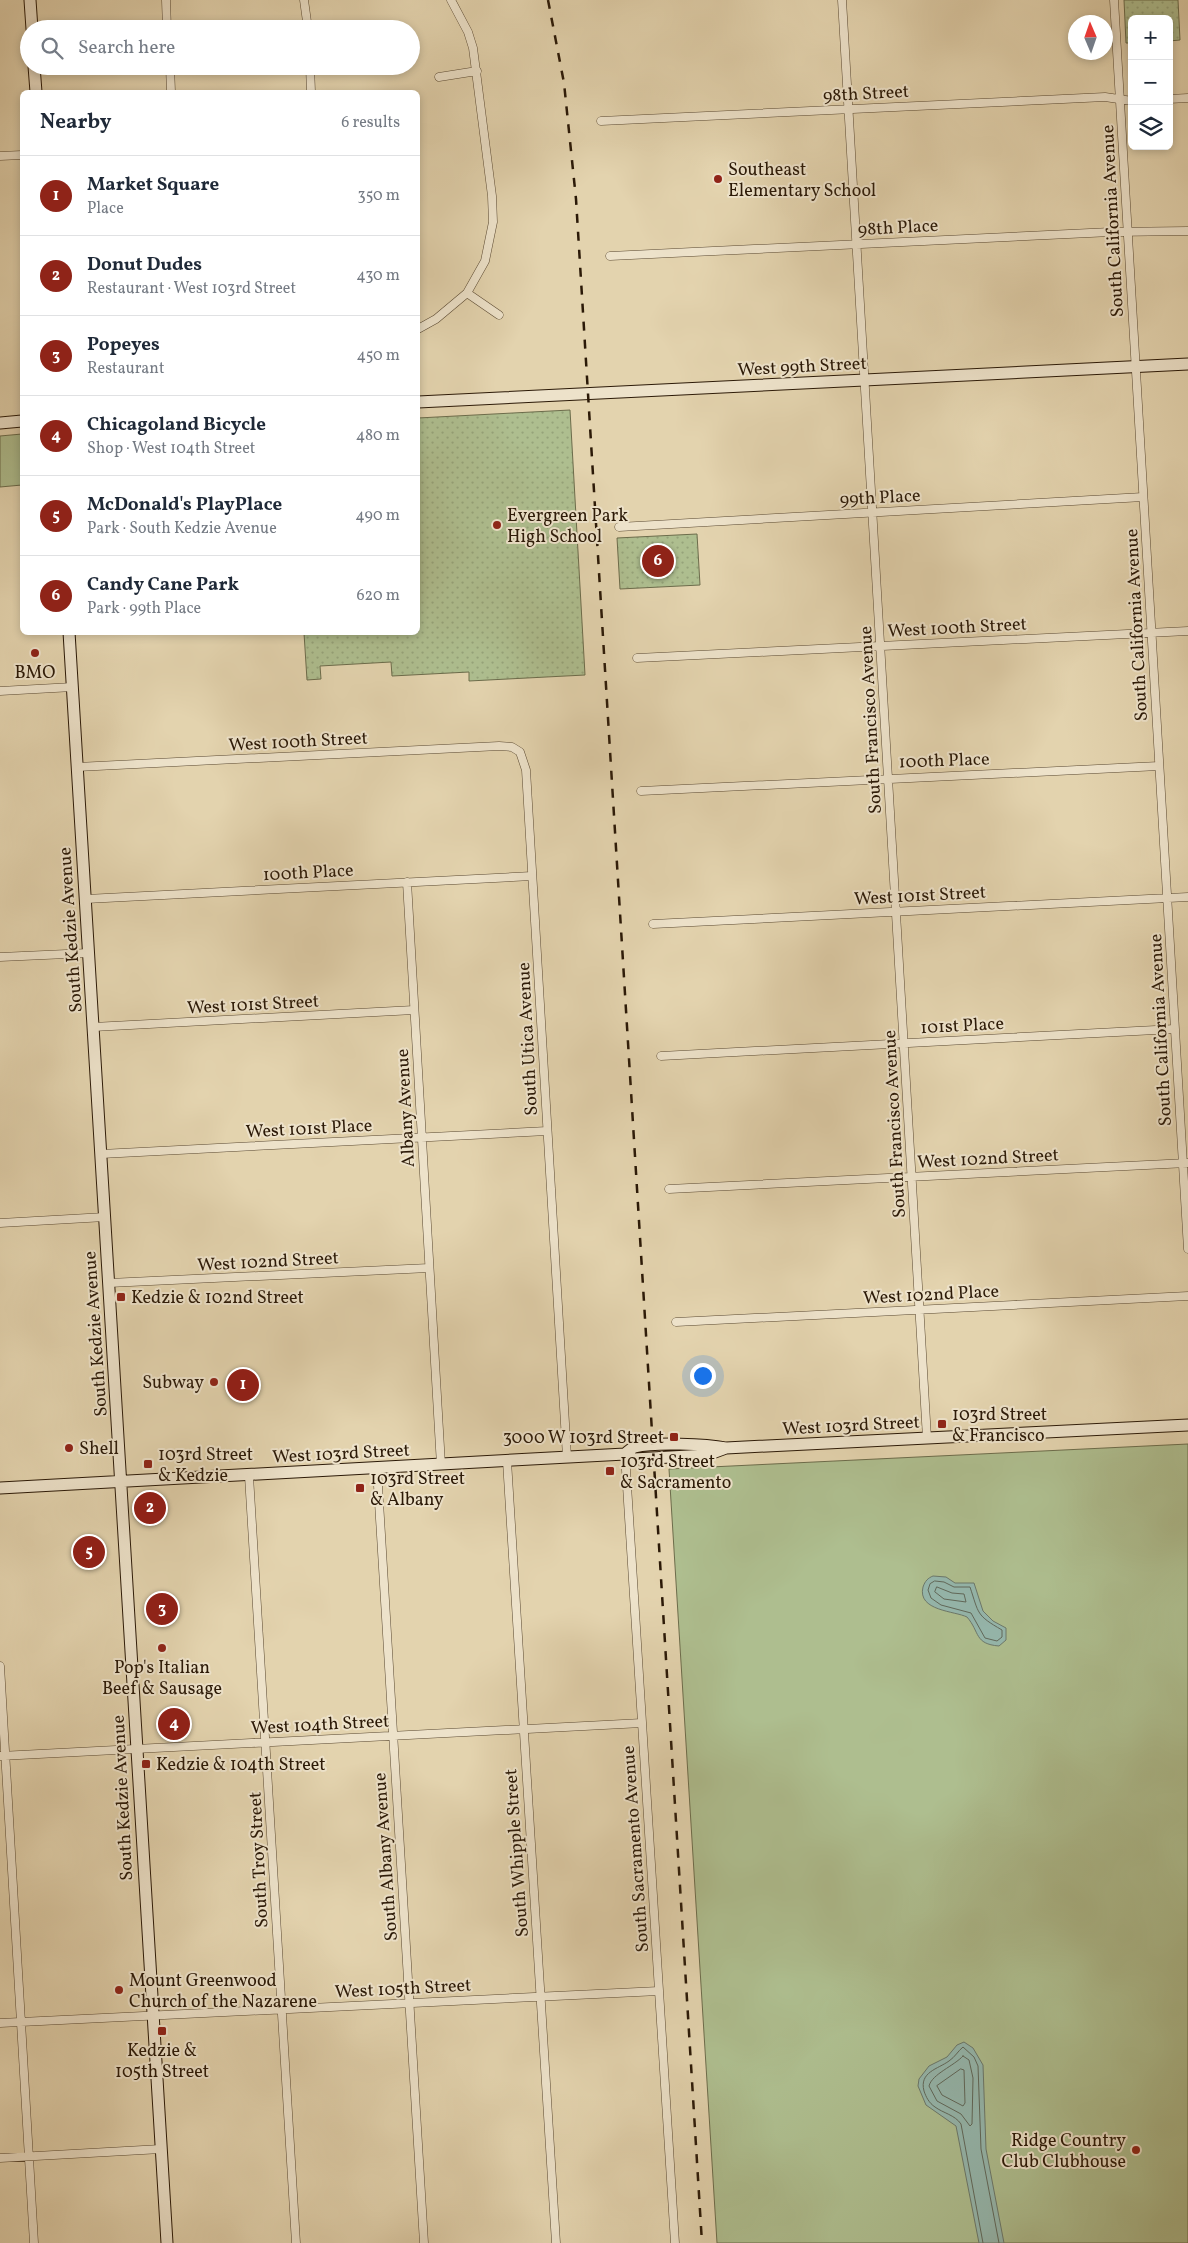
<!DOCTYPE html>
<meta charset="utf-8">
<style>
:root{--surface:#fff;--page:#f2f2f3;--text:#1f2937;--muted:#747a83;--line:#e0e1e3;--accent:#8f2418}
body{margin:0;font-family:Vollkorn,serif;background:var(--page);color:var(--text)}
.controls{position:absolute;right:15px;top:15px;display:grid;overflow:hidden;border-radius:8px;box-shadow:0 2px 8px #0003}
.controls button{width:45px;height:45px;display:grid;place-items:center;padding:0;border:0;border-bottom:1px solid var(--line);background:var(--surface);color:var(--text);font:25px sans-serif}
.compass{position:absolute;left:1068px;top:15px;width:45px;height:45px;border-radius:50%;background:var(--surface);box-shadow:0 2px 8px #0003;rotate:358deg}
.you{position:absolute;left:702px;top:1375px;width:18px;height:18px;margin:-12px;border:4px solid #fff;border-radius:50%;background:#1a73e8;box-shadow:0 0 0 8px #1a73e833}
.badge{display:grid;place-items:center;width:32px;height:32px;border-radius:50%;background:var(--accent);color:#fff;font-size:16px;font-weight:700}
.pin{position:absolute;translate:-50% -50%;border:2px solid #fff;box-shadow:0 1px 5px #0006}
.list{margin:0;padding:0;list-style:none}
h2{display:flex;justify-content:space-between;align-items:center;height:65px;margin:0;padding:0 20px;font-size:21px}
h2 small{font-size:16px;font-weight:400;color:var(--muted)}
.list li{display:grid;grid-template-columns:32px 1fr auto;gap:15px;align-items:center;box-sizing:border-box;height:80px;padding:0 20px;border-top:1px solid var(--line)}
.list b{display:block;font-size:19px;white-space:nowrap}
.list p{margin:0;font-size:16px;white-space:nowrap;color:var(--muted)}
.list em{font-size:16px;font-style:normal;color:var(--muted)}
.icon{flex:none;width:28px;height:28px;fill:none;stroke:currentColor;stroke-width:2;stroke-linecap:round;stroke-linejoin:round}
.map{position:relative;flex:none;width:1188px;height:2243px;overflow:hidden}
.search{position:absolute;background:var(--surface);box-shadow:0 2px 8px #0003;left:20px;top:20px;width:400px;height:55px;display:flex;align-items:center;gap:12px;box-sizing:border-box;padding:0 18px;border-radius:28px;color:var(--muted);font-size:19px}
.panel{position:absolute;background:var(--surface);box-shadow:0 2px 8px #0003;left:20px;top:90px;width:400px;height:545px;border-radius:8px}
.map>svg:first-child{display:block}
.grass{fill:#aebe8f;stroke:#6c6c4b}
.park{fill:url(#park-dots);stroke:#6c6c4b}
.water{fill:#95b7ad;stroke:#6b786b}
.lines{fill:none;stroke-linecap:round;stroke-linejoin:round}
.shore{stroke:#60685a;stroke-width:1}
.street-casing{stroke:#594831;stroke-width:9}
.secondary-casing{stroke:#2b1907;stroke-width:13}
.street{stroke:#ede2ca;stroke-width:8}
.secondary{stroke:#ede2ca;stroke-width:11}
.rail{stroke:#2b1907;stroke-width:2.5;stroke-dasharray:9 9;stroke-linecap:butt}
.poi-dot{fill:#8f2418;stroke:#ede2ca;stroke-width:2}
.labels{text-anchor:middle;stroke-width:4;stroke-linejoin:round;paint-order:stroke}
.street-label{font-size:18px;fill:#2b1907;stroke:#ede2ca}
.poi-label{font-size:18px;fill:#2b1907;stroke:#ede2ca;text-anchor:start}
</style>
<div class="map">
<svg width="1188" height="2243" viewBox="0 0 1188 2243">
<defs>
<pattern id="park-dots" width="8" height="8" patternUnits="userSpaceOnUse" patternTransform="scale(1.25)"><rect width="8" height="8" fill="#aebe8f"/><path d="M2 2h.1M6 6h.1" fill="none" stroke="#96a37a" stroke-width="1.8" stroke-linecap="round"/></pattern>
</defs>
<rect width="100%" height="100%" fill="#e3d3ae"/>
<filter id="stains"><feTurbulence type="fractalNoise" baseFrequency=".004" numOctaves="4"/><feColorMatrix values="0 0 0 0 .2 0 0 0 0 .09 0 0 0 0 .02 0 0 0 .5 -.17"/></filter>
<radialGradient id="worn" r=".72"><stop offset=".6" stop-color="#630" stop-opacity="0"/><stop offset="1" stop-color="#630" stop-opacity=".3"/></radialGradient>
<!-- grass -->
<path class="grass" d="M22,434V485L0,487V436Z
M1188,1444V2243H717L669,1469Z"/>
<!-- park -->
<path class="park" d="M1124,0H1178L1180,40L1169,41V19H1132V43H1126Z
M570,410L585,675L469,681V672L392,676L391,662L320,666L321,679L307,680L304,633L418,632V418Z
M697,534L700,585L620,589L617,538Z"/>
<!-- water -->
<path class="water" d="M933,1576L946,1577L955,1583H974L983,1611L993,1621L1006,1628V1640L999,1646C974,1644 980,1632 967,1617C955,1611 917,1611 923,1587C925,1581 928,1578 933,1576Z
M964,2042L973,2048L983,2065L986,2149L1004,2243H979L956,2126L926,2105L918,2086L919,2079L929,2066L947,2057L957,2045Z"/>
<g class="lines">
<!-- shore -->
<path class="shore" d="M935,1581L944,1582L954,1587H970C979,1614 976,1615 1002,1630V1637L997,1641L985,1638L971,1613L941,1605L931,1598L928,1590L930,1584Z
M937,1587L952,1593L964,1594L966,1602L944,1599L935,1592Z
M963,2056L969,2060L973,2078L972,2124L970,2126L961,2114L937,2101L929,2086C932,2074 954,2066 963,2056Z
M961,2069L964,2070L965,2103L963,2106L942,2095L937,2086Z
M983,2243L961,2124C955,2115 943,2113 935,2107C929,2103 926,2097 924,2091C919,2072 938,2069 949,2061C955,2057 958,2051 963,2047L974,2057L978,2066L981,2149L999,2243"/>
<defs>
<path id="street" d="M166,0L167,29
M304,0L308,29
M451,0L468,32L473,48L492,196L493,222L485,261L467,293
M842,0L927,1438
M1114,0L1188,1249
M170,66L171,92
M310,66L311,92
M439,77L477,71
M1169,99L1188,98
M601,121L1105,97L1132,101
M0,156L22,155
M610,256L1111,232L1188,231
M418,329L436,319L467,293L499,315
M619,527L1143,497
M637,658L1188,631
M0,691L73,687
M77,767L499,746L512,747L520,752L526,770L567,1457
M641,791L1159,766
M407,882L441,1465
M86,899L532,876
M653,924L1188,897
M0,957L89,953
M93,1027L414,1010
M661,1056L1175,1029
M101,1154L547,1131
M669,1189L1187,1163
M0,1223L105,1217
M109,1283L429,1268
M676,1322L1188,1296
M625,1454L675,2243
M507,1461L556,2243
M377,1469L424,2243
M249,1476L296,2243
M0,1666L34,2243
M0,1756L642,1723
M0,2023L659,1991
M0,2158L161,2149"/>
<path id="secondary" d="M30,0L32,29
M34,66L36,92
M418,402L1188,364
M0,423L22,421
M69,632L167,2243
M625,1454L634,1459L707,1455L726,1448
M0,1488L625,1454C628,1452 631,1448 635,1447C654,1442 706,1444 726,1448L1188,1425"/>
</defs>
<!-- street casing -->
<use href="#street" class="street-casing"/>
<!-- secondary casing -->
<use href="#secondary" class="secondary-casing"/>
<!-- street -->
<use href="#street" class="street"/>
<!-- secondary -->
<use href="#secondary" class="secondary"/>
<!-- rail -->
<path class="rail" d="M548,0L564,83L576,199L702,2243"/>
</g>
<!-- markers -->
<g class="poi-dot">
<circle cx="718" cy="179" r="5"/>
<circle cx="497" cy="525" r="5"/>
<circle cx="35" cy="653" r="5"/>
<rect x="116" y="1292" width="10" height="10" rx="2.5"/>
<circle cx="214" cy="1382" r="5"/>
<rect x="937" y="1419" width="10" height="10" rx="2.5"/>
<rect x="669" y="1432" width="10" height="10" rx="2.5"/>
<circle cx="69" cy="1448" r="5"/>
<rect x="143" y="1459" width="10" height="10" rx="2.5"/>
<rect x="605" y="1466" width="10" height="10" rx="2.5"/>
<rect x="355" y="1483" width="10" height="10" rx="2.5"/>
<circle cx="162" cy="1648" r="5"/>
<rect x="141" y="1759" width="10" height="10" rx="2.5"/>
<circle cx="119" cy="1990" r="5"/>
<rect x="157" y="2026" width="10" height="10" rx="2.5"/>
<circle cx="1136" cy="2150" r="5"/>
</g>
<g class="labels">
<!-- street labels -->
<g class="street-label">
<text transform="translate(866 93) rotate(-3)" y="6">98th Street</text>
<text transform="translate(1112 221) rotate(-93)" y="6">South California Avenue</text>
<text transform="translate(898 227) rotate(-3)" y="6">98th Place</text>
<text transform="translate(802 366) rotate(-3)" y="6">West 99th Street</text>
<text transform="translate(880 497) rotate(-3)" y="6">99th Place</text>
<text transform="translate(1136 625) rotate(-93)" y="6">South California Avenue</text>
<text transform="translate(957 627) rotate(-3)" y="6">West 100th Street</text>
<text transform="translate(870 720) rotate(-93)" y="6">South Francisco Avenue</text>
<text transform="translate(298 741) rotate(-3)" y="6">West 100th Street</text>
<text transform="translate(944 760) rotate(-2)" y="6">100th Place</text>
<text transform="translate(308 872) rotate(-3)" y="6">100th Place</text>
<text transform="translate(920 895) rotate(-3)" y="6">West 101st Street</text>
<text transform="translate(70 930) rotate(-94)" y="6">South Kedzie Avenue</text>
<text transform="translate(253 1004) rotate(-3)" y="6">West 101st Street</text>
<text transform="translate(962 1025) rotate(-3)" y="6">101st Place</text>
<text transform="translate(1160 1030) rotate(-93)" y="6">South California Avenue</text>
<text transform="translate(527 1039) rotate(-93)" y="6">South Utica Avenue</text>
<text transform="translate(405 1108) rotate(-93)" y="6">Albany Avenue</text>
<text transform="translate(894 1124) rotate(-93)" y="6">South Francisco Avenue</text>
<text transform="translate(309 1128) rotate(-3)" y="6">West 101st Place</text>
<text transform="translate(988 1158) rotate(-3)" y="6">West 102nd Street</text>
<text transform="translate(268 1261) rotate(-3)" y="6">West 102nd Street</text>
<text transform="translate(931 1294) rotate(-3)" y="6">West 102nd Place</text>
<text transform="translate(95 1334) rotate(-94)" y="6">South Kedzie Avenue</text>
<text transform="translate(851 1425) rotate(-3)" y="6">West 103rd Street</text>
<text transform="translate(341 1453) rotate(-3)" y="6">West 103rd Street</text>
<text transform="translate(320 1724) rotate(-3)" y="6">West 104th Street</text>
<text transform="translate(122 1798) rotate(-93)" y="6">South Kedzie Avenue</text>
<text transform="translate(635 1849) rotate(-94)" y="6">South Sacramento Avenue</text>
<text transform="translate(516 1853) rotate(-94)" y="6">South Whipple Street</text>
<text transform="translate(385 1857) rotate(-94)" y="6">South Albany Avenue</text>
<text transform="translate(258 1860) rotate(-93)" y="6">South Troy Street</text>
<text transform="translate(403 1988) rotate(-3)" y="6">West 105th Street</text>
</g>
<!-- poi labels -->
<g class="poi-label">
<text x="728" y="175">Southeast<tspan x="728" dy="21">Elementary School</tspan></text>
<text x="507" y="521">Evergreen Park<tspan x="507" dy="21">High School</tspan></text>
<text x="35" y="678" text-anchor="middle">BMO</text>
<text x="131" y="1303">Kedzie &amp; 102nd Street</text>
<text x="204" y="1388" text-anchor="end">Subway</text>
<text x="952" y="1420">103rd Street<tspan x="952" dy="21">&amp; Francisco</tspan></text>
<text x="664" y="1443" text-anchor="end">3000 W 103rd Street</text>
<text x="79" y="1454">Shell</text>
<text x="158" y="1460">103rd Street<tspan x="158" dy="21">&amp; Kedzie</tspan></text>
<text x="620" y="1467">103rd Street<tspan x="620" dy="21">&amp; Sacramento</tspan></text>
<text x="370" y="1484">103rd Street<tspan x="370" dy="21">&amp; Albany</tspan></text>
<text x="162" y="1673" text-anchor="middle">Pop's Italian<tspan x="162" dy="21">Beef &amp; Sausage</tspan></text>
<text x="156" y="1770">Kedzie &amp; 104th Street</text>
<text x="129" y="1986">Mount Greenwood<tspan x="129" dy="21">Church of the Nazarene</tspan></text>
<text x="162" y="2056" text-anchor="middle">Kedzie &amp;<tspan x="162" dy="21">105th Street</tspan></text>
<text x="1126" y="2146" text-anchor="end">Ridge Country<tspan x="1126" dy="21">Club Clubhouse</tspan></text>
</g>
</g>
<rect width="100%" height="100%" filter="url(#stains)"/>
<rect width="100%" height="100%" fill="url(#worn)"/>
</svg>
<div class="controls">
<button>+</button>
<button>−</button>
<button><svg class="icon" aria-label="layers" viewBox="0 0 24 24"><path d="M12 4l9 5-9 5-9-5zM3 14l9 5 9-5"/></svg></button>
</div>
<svg class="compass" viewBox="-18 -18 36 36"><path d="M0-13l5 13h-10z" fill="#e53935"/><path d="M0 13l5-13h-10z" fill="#747a83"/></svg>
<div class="you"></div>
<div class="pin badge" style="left:243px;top:1385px">1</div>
<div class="pin badge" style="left:150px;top:1508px">2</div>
<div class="pin badge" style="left:162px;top:1609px">3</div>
<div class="pin badge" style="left:174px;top:1724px">4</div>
<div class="pin badge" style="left:89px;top:1552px">5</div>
<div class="pin badge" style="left:658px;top:561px">6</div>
<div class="search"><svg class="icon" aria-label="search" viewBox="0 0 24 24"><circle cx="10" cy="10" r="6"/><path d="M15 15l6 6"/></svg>Search here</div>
<section class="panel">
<h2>Nearby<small>6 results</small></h2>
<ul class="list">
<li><span class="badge">1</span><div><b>Market Square</b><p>Place</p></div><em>350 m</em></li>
<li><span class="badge">2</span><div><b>Donut Dudes</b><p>Restaurant · West 103rd Street</p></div><em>430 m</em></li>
<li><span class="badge">3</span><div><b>Popeyes</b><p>Restaurant</p></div><em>450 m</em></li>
<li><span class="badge">4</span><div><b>Chicagoland Bicycle</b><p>Shop · West 104th Street</p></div><em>480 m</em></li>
<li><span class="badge">5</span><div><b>McDonald's PlayPlace</b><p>Park · South Kedzie Avenue</p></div><em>490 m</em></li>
<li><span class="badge">6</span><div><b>Candy Cane Park</b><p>Park · 99th Place</p></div><em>620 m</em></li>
</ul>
</section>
</div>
